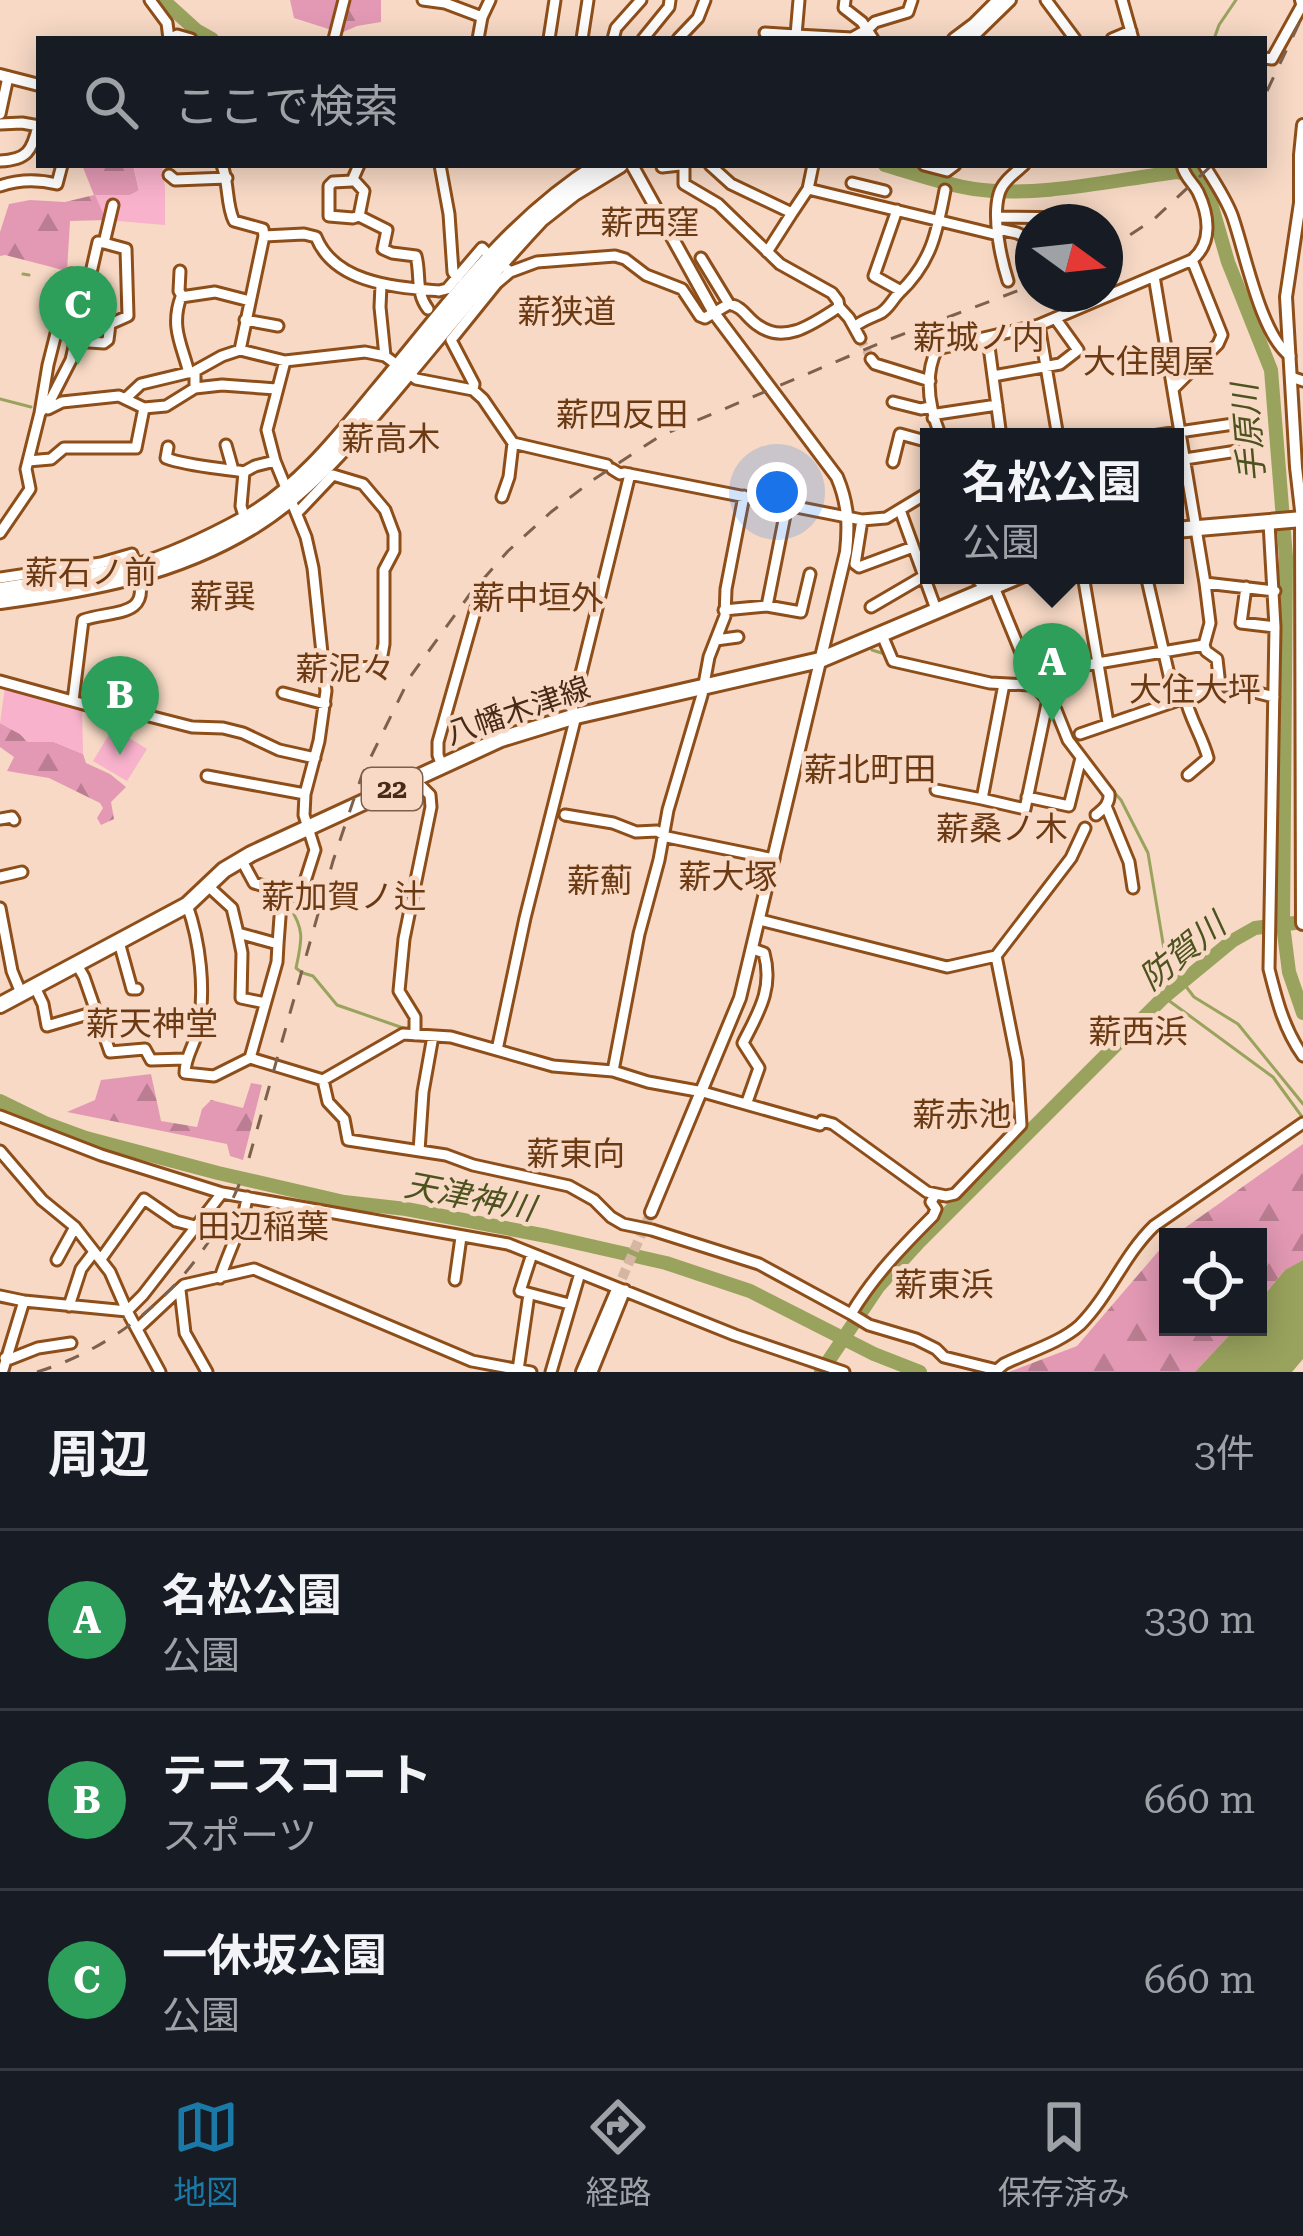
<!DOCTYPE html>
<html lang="ja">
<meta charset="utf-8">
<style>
:root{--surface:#171b24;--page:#20242c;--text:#f1f3f6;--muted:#9ea1a6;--line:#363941;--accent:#1a79a6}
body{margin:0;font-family:"Roboto Serif","Noto Sans JP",serif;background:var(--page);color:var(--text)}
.controls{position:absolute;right:36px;bottom:36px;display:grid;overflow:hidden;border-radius:0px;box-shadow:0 6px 30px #0003}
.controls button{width:108px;height:108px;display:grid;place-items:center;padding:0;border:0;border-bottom:3px solid var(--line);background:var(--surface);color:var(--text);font:60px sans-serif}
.compass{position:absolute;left:1015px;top:204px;width:108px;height:108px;border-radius:50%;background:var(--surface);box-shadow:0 6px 30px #0003;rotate:105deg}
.you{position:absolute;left:777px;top:492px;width:42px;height:42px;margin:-30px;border:9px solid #fff;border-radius:50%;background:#1a73e8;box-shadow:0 0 0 18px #1a73e833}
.badge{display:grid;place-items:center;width:78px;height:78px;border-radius:50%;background:var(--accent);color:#fff;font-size:39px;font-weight:700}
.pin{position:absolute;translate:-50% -99px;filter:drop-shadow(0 3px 6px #0008)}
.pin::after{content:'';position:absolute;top:63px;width:42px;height:36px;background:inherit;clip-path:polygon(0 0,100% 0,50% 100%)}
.popup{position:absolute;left:920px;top:428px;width:264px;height:156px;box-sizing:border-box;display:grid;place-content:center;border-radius:0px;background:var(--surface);filter:drop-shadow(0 3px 9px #0005);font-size:39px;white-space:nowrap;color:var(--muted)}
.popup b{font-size:45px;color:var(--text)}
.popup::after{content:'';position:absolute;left:50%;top:100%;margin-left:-24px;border:24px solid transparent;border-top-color:var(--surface)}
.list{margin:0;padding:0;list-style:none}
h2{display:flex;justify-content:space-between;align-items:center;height:156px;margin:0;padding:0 48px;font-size:51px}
h2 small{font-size:39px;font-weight:400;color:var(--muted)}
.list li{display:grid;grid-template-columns:78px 1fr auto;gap:36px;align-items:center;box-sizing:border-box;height:180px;padding:0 48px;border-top:3px solid var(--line)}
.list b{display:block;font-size:45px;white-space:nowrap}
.list p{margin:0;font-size:39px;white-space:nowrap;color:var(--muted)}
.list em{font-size:39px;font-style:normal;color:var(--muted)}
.icon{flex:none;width:66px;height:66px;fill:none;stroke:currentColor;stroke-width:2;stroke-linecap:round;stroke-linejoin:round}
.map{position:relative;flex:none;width:1303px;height:1372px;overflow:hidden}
.search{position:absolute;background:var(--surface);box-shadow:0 6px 30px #0003;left:36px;right:36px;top:36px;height:132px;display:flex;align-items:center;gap:30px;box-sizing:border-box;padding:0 42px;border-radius:0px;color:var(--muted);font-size:45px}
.sheet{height:696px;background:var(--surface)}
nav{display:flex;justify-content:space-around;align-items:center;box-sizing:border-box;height:168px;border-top:3px solid var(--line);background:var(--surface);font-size:33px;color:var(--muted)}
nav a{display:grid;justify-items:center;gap:6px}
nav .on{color:var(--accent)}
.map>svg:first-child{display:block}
.forest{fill:url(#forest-firs)}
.park{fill:#f8b2cb}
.water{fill:#99a35d}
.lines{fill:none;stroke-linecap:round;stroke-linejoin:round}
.stream{stroke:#99a35d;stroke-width:3}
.river{stroke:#99a35d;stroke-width:14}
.minor-tunnel{stroke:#d4b6a2;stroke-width:9;stroke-dasharray:9 4.5;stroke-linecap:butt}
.tertiary-tunnel{stroke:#d4b6a2;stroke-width:10;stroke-dasharray:10 5;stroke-linecap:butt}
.minor-casing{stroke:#8e4e19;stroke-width:15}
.tertiary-casing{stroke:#8e4e19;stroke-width:16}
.secondary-casing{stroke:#8e4e19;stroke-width:18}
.primary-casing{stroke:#8e4e19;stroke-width:20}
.minor{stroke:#fff;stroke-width:9}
.tertiary{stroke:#fff;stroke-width:10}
.secondary{stroke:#fff;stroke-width:12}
.primary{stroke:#fff;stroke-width:14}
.rail{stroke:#7e614d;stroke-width:3;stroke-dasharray:15 15;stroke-linecap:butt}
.labels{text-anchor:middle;stroke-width:9;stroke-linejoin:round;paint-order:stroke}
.shield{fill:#f7d9c5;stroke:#7c5f4b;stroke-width:3}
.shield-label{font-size:27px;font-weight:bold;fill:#482b17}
.street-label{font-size:30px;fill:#482b17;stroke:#f7d9c5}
.neighbourhood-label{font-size:33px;fill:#6b3a13;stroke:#f7d9c5}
.water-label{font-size:33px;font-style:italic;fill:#4c531e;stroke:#f7d9c5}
</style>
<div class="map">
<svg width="1303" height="1372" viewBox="0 0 1303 1372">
<defs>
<pattern id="forest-firs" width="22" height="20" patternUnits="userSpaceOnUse" patternTransform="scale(3)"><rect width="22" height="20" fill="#e399b4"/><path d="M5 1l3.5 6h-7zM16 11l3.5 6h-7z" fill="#ba7d91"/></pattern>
</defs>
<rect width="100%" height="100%" fill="#f7d9c5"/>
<!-- forest -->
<path class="forest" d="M290,0H381V22L357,26L341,33L294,18Z
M82,165H133L139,191L130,195L106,220L70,221L67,271L5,255L0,256V232L9,204L30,200L65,202L94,195Z
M0,723L20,734L28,742H54L83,754L86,763L110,774L126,787L111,802L114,819L101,825L97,818L103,808L100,803L49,778L7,771L14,757L0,747Z
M151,1074L161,1121L197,1127L202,1109L211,1100L243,1108L251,1083L262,1085L243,1160L230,1156L227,1144L67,1112L95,1100L101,1080Z
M1303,1144V1260L1284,1271L1258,1302V1237H1172Z
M1168,1240V1327H1237L1195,1372H1009L1077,1346Z"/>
<!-- park -->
<path class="park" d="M133,165H162L165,187V225L106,220L95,195H130L139,190Z
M5,687L82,706L83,754L54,742H28L20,734L0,723Z
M113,728L147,749L127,781L93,761Z"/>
<!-- water -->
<path class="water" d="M1303,1260V1359L1292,1372H1195L1237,1327H1258V1302L1285,1270Z"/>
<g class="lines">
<!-- stream -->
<path class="stream" d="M1214,39L1219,25L1236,0
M1196,165L1198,176
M23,274L29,275
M0,399L31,407
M872,650L888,655
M955,671C969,673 983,677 997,678C1031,680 1038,677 1059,707
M1067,727L1081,750
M1112,790L1121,800L1148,853L1164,949L1171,967L1194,997L1238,1024L1303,1104
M243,873L251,886
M289,906C305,930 302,940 296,968L301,972
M303,973L313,976L337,1005L409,1030
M1164,997L1273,1077L1303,1118
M541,1058L567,1063
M722,1093L811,1118
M934,1198L956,1205"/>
<!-- river -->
<path class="river" d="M163,0L196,30L212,39
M885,165C913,173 946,185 974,189C1038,198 1113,180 1177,172L1198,176L1208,193L1228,262L1271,370L1286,557L1283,925L1289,972L1303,1013
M0,1101L45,1123L86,1138L218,1173L344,1202L406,1209L547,1236L666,1263L750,1291L874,1354L920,1372
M821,1372L878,1287L919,1242L1164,997L1232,941L1255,928L1303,922"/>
<!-- minor-tunnel -->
<path class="minor-tunnel" d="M860,338L871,359"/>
<!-- tertiary-tunnel -->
<path class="tertiary-tunnel" d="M616,1292L651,1212"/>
<defs>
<path id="minor" d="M150,0L167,23L169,39
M423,0L445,3L482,17
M799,0L796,35L852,38L868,29L875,22L908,12L912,0
M845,0L844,8L862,22L873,39
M1046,0L1075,39
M1122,0L1133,39
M765,33L796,35
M169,39L177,35L191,39
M334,39L344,0
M478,39L482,17L490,0
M549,39L555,0
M582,39L588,0
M613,39L616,28L641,0
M643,39L669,7L670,0
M678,39L698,18L705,0
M1112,39L1131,31
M1264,58L1272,59L1302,5
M0,114L8,77
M0,124L22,123L39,126
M0,161C27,160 32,151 38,126
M222,165C229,183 226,205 234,221L263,229L264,236L304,234L316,237C335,284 396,287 439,291L447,289L482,248L485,251
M359,165L352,181L333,182L329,186V216L353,218L359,216L387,230L383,249L392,253L416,256C421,275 415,292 428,309
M440,165L449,214L453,272L457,278
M684,165V184L718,204L780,264L832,293L838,301L839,307
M710,165L731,184L792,213L808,189L998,235
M924,165L947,171L955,165
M1204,165C1214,181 1225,197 1232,215C1245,251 1260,334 1290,356
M662,167L680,165
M169,175L175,180L227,178
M354,180L364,191L359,216
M852,183L885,191
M0,186C20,179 37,179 57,184L62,165
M808,189L813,165
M897,210L874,276L901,291
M998,217L1080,218V222
M998,229L1017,233L1032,240L1033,248
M767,252L792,213
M701,258L729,304
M507,269L510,272L537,262L615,256L625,259L646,275L682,289L700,316L705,318L729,304C744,307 746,318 759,326C786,345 815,322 839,307L849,318L860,338
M180,271L179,291L182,296
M1154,276L1205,583L1210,623L1204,645
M1008,281C1001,259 992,218 999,194C1002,182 1015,173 1024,165
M381,285L380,307L385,356
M245,320L278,326
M1039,325L1058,437
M854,327C863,320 870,318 879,314C888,310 892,300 899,293C931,263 937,233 945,190
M988,339L1001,437
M75,341L104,343L108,340L110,324L128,316L126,249L104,243L113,205
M240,350L264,236
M871,359L875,364L930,381
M189,373C182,345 170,327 181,297L215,292L250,301
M993,376L1060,364L1078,350L1055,318
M1291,377L1303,381
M195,388L222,385L276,389
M1174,388L1218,344L1222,335L1192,260
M473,390L474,384L451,340L497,283L510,272
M126,398L141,384L195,371L222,356L240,350L285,361L365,352L385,356L416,379L473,390L483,399L513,443L607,465
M893,402L921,409L930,407
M48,409L62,402L119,396L144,408
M40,413L48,365L71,274L90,277
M933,418L937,414L997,405
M941,437C930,410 923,377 937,349L1039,325L1192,260C1213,243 1209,215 1198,192C1192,181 1185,178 1182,165
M1145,437L1247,422L1250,449L1185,459
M226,445L233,470
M168,447L166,458C187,466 220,468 244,472
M28,461L51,459L64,448H136L144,408L166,406L195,388V371
M893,462L900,434L929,442
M612,469L620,474L624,473L862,520L886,518L929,492
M502,497L509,477L513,443
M900,510L937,612
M297,513L333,475L363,484L385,510L394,534V551L384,570V644L380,666L324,672
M245,519L241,506L244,472L255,466L275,461
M862,520L855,564L859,567L913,547
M1269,523L1275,627L1269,969C1277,1001 1284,1029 1303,1056
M0,533L30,489L26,469L40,413L51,399L71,360L98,242L104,243
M973,575L987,590
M1083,575L1108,723
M1146,575L1175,701
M0,578L101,563L132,554L135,567
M1205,583L1275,591
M994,587L1026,665L1033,674L1032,679
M1246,587L1241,623L1275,627
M767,606L787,505
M871,607L924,576
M724,610L767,606L801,612L810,574
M882,635L893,661L990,683L1030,685L1038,689L1056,710L1068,740L1109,794C1110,804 1103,809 1096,815
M716,640L738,637
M1204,645L1206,651L1217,659L1220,686
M1033,674L1204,645
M0,681L105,710L141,714L192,727L223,728L243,733L279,750L315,758
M1004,684L982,799L1025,809L1048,699
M283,693L325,704
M1185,697C1190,719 1202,736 1208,758L1188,775
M73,701L83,620C112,610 151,618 138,576
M1080,734L1220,686H1231L1274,697
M442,766L438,755V742L476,608
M207,776L305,794
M414,779L430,795L431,807L404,939L399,991L415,1017V1035
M936,790L982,799
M1027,797L1069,806L1081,758
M1106,806L1129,862L1133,888
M565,815L613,823L636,832L657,831L667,837L774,859
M0,819L12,817L14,820
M241,859L254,883L300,897L315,850L304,815L305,794L319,741L326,691L313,568L306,537L275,461L267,430L285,361
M0,877L22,872
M187,905C200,941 206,991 198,1029C195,1045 185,1056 185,1073L214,1076L250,1058L277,962L278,944L238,933L232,908L208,886
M0,908L12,971L21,993
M760,920L947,967L996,956L1071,858L1085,828
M238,933L242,953L241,998L265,1003
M119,942L132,989H137
M278,944L282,890
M76,963L84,977L110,1052L145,1049L151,1060L185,1059
M34,985L43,1004L47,1026L95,1012
M497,1050L525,918L576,716L572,710L630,474
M250,1058L323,1080L403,1034L451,1037L553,1066L613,1071L648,1082L703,1092L820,1125L822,1121L833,1124L927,1192L946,1196L955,1194L1021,1125L1017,1061L996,956
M613,1071L639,934L659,860L668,810L702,695L709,657L725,616L726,589L744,496
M323,1080L328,1102L344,1119L348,1140L446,1155L473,1165L569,1186L594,1200L611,1217L623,1224L652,1230L759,1264L851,1314C873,1277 902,1247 933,1216L936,1209L931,1202L935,1195
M747,1102L759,1068L743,1043C758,1013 774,989 764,953L753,949
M0,1116L101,1155L222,1193L508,1244L735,1335L844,1372
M0,1151L42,1200L75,1227L110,1272L127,1311L160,1372
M419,1151L423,1092L433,1036
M532,1254L520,1291L569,1304
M101,1259L144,1199L176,1221L195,1226
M57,1260L75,1227
M220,1278C229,1250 243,1226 247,1197
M455,1280L461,1237
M180,1290L185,1333L207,1372
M0,1296L24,1301L127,1311L143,1295L222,1193
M69,1306L81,1269L94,1252
M851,1314L869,1325L916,1339L936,1349L944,1357L997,1370L1004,1364C1028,1352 1060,1343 1080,1325C1109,1296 1124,1255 1154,1226L1303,1123
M138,1328L184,1285L254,1269L472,1361L531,1372
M5,1358L10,1359L38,1348L71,1343
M0,1370H3L24,1301
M518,1370L529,1294
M551,1372L580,1273
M592,1372L625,1290"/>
<path id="tertiary" d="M1301,0L1303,7
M954,39L974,24L998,0
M970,39L1010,0
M0,75L39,85
M632,165L714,313L837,477C848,503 849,524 846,552L740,998L651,1212
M1302,519L1296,467L1286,297L1300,203V155L1303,125
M582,1372L616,1292"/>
<path id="secondary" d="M1302,519L1303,923"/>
<path id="primary" d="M1175,530L1303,519
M0,590C45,583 91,578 135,567C174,556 210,538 245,519C297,491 339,438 376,393C446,310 505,224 599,165
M0,601C89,589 175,574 253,526C316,487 362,427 409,372C452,320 495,268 541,219L574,193L620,165
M0,1005L187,905L224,870L251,854L501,739L576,716L820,660L1021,575"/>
</defs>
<!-- minor casing -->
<use href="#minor" class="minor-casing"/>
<!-- tertiary casing -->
<use href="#tertiary" class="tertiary-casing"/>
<!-- secondary casing -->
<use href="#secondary" class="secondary-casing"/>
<!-- primary casing -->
<use href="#primary" class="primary-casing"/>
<!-- minor -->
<use href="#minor" class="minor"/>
<!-- tertiary -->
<use href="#tertiary" class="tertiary"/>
<!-- secondary -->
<use href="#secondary" class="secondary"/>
<!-- primary -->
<use href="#primary" class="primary"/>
<!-- rail -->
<path class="rail" d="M1267,91L1303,15
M1105,251L1153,220L1212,165
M249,1158L333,861L362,775L410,677L470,594L508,551L551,512L593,480L660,436L885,341L1033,285
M37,1372C131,1343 205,1270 241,1180"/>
</g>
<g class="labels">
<!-- shield labels -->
<rect class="shield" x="362" y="768" width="60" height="42" rx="9"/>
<g class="shield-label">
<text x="392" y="798">22</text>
</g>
<!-- street labels -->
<g class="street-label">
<text transform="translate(518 711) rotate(-19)" y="10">八幡木津線</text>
</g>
<!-- neighbourhood labels -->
<g class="neighbourhood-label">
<text x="650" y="234">薪西窪</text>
<text x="567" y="323">薪狭道</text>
<text x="979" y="349">薪城ノ内</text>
<text x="1149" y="373">大住関屋</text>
<text x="622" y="426">薪四反田</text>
<text x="391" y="450">薪高木</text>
<text x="91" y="584">薪石ノ前</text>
<text x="223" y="608">薪巽</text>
<text x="538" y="609">薪中垣外</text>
<text x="345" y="680">薪泥々</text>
<text x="1195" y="701">大住大坪</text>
<text x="870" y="781">薪北町田</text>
<text x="1002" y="840">薪桑ノ木</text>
<text x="728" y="888">薪大塚</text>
<text x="600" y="892">薪薊</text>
<text x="344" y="908">薪加賀ノ辻</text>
<text x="152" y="1035">薪天神堂</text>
<text x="1138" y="1043">薪西浜</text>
<text x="962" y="1126">薪赤池</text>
<text x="576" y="1165">薪東向</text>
<text x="263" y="1238">田辺稲葉</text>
<text x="944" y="1296">薪東浜</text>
</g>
<!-- water labels -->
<g class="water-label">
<text transform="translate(1248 433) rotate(-95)" y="12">手原川</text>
<text transform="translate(1182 951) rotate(-39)" y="12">防賀川</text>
<text transform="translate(470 1196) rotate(11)" y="12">天津神川</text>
</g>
</g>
</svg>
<div class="controls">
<button><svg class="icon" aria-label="locate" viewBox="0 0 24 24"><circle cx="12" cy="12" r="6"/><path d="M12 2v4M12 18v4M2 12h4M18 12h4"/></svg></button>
</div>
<svg class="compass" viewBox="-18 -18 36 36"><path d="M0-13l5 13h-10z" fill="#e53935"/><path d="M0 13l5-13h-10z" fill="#9ea1a6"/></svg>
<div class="you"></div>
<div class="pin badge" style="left:1052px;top:722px;background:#2e9e5b">A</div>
<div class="popup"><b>名松公園</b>公園</div>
<div class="pin badge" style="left:120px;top:755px;background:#2e9e5b">B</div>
<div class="pin badge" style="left:78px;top:365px;background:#2e9e5b">C</div>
<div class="search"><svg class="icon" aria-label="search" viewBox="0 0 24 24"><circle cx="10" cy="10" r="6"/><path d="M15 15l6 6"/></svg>ここで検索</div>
</div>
<section class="sheet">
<h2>周辺<small>3件</small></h2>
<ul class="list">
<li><span class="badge" style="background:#2e9e5b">A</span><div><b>名松公園</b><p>公園</p></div><em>330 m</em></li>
<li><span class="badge" style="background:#2e9e5b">B</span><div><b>テニスコート</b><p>スポーツ</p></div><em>660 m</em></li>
<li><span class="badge" style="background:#2e9e5b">C</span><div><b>一休坂公園</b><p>公園</p></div><em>660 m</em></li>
</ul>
</section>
<nav>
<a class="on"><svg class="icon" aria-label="map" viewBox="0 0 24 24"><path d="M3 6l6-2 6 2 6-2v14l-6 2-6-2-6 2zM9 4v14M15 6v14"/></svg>地図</a>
<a><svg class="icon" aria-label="directions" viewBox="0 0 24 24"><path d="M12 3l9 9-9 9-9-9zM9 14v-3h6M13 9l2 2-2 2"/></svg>経路</a>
<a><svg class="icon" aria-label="saved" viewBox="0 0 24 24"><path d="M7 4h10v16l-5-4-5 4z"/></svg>保存済み</a>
</nav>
